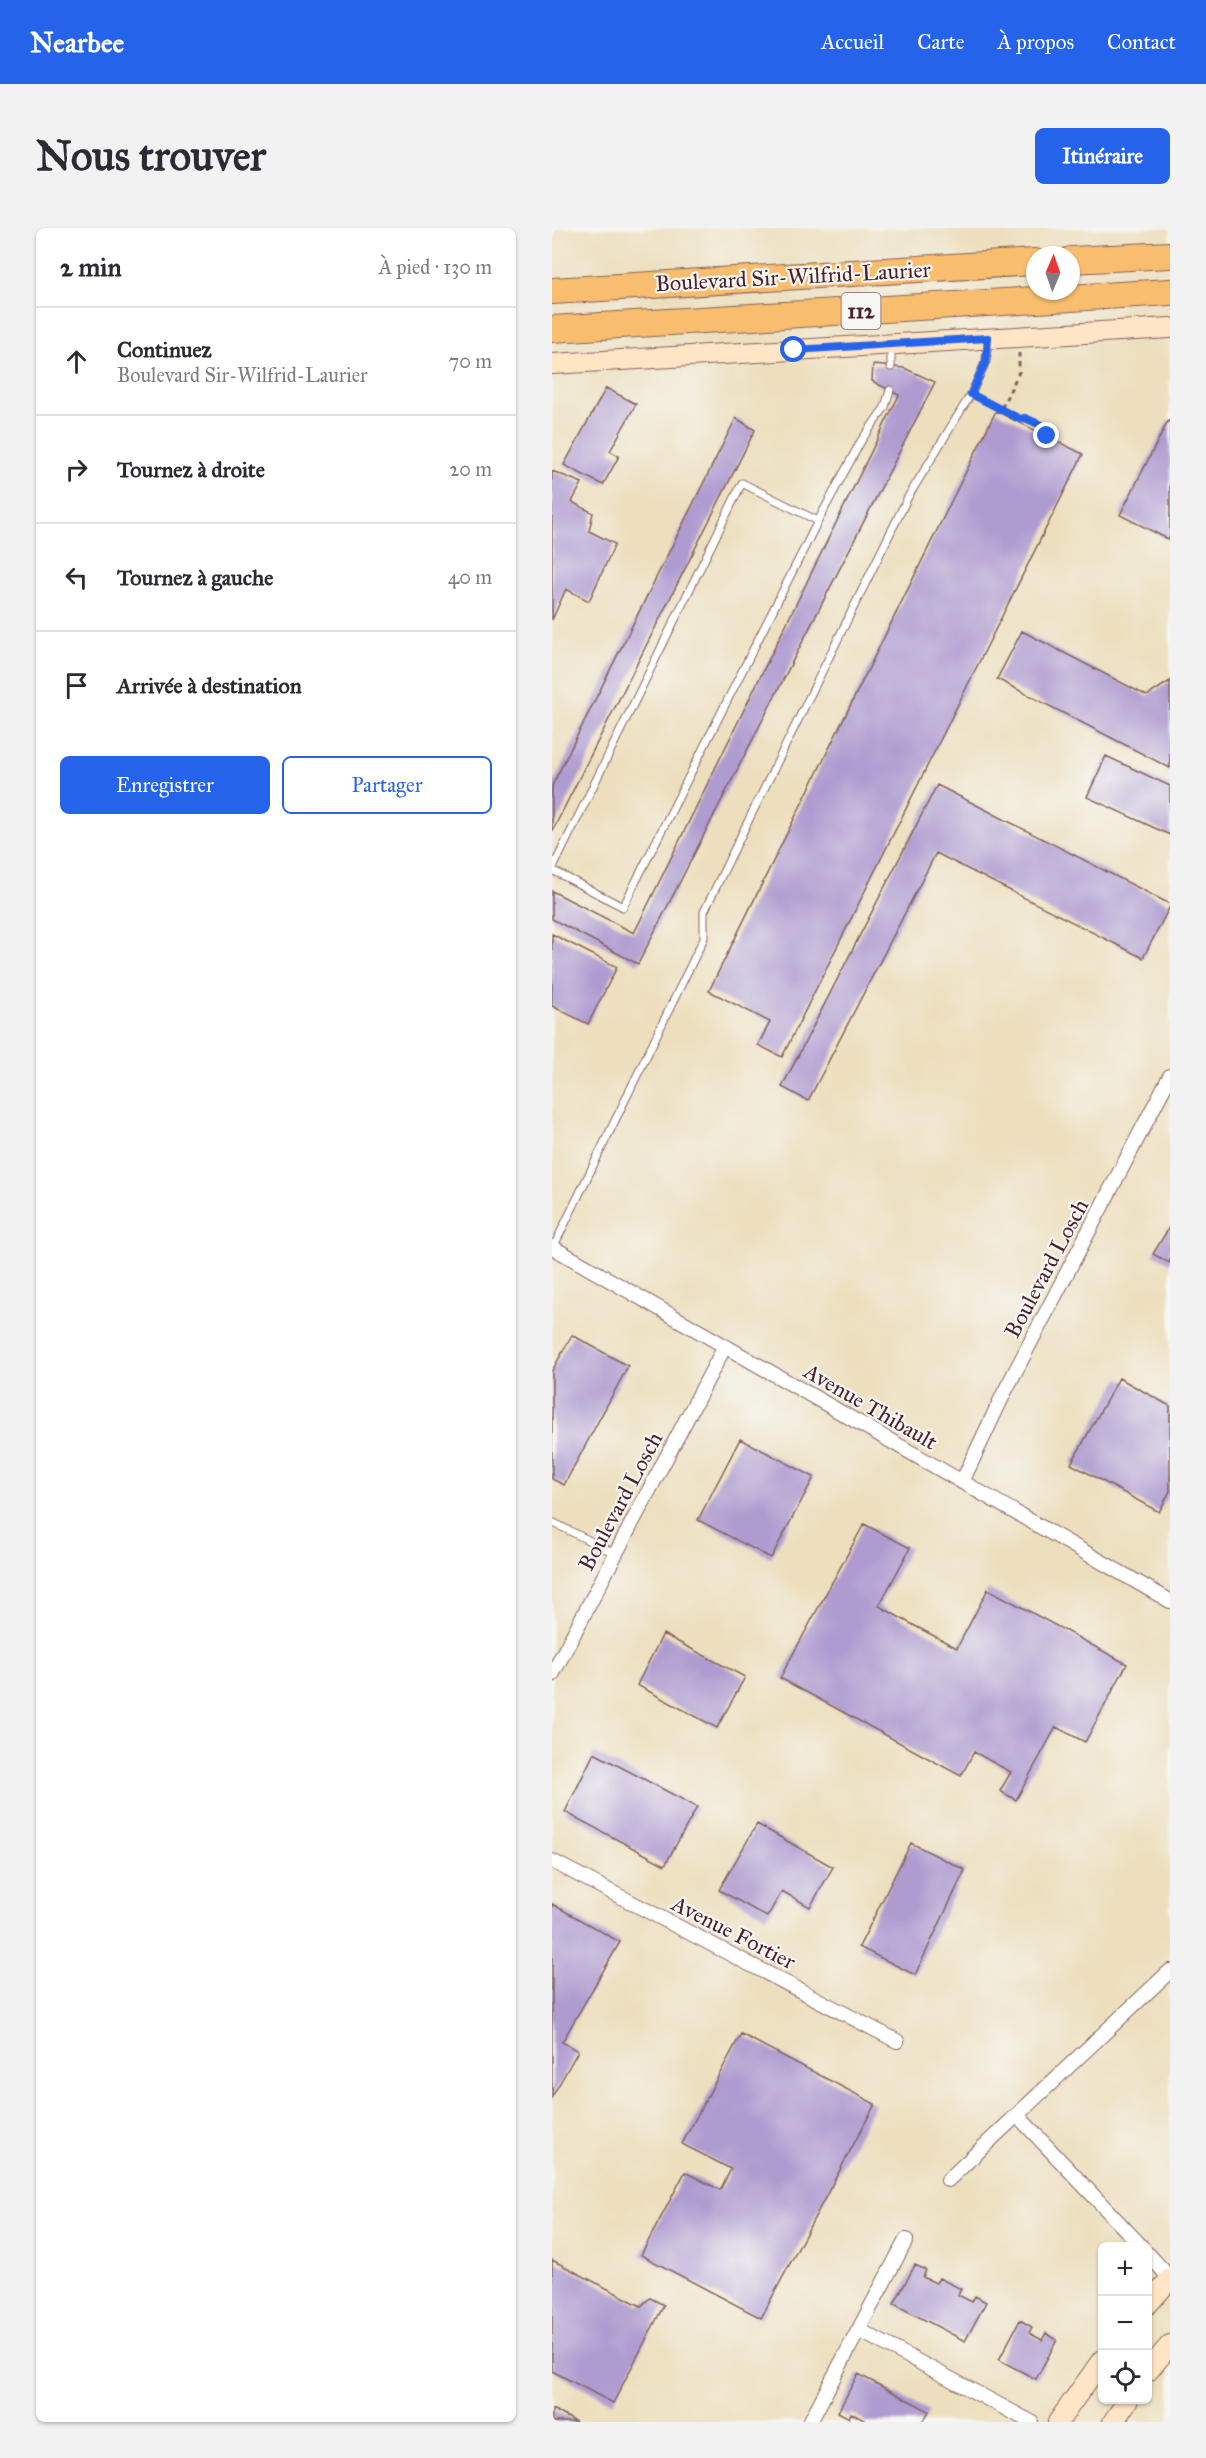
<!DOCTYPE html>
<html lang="fr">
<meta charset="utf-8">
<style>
:root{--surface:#fff;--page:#f2f2f3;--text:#2b2b33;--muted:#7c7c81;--line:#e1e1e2;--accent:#2563eb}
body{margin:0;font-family:"IM FELL Great Primer",serif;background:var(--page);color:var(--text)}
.controls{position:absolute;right:18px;bottom:18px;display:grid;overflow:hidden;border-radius:9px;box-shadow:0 2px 4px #0004}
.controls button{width:54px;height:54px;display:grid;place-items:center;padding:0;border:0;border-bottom:2px solid var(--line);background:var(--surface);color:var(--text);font:30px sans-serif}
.compass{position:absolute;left:474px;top:18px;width:54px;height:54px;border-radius:50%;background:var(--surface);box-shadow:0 2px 4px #0004;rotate:2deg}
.stop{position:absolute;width:18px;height:18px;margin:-14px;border:4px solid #2563eb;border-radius:50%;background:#fff}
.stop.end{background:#2563eb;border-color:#fff;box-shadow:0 2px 6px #0008}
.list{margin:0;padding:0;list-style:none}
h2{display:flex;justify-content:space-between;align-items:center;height:78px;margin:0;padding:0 24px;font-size:26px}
h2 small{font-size:20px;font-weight:400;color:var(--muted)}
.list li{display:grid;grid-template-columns:39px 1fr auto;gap:18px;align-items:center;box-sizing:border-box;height:108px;padding:0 24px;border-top:2px solid var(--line)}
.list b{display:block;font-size:22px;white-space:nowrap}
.list p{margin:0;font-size:20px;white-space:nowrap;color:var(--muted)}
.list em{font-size:20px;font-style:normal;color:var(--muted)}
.actions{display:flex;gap:12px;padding:18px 24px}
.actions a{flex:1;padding:14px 0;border:2px solid var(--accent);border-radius:9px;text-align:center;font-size:21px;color:var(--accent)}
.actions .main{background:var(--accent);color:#fff}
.icon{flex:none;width:33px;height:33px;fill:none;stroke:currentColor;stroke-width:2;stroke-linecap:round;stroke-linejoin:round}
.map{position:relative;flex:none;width:618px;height:2194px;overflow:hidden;border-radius:9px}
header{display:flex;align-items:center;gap:36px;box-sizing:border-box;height:84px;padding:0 30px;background:var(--accent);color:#fff}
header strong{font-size:28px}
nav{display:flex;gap:33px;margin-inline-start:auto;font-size:21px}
.intro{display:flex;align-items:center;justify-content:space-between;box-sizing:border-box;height:144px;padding:0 36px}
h1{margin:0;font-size:42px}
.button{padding:15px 27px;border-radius:9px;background:var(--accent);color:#fff;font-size:21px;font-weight:700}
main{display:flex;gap:36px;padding:0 36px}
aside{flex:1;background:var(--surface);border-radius:9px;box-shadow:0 2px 4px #0004}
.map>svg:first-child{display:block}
.building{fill:#ae9bd0}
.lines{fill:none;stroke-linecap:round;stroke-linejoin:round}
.lane-casing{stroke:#83625e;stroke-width:9}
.street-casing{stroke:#83625e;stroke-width:16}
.secondary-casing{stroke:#83625e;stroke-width:22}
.highway-casing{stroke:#83625e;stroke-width:28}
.path{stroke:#83625e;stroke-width:3;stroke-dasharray:4.5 4.5;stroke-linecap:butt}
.lane{stroke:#fff;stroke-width:7}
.street{stroke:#fff;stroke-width:14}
.secondary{stroke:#fde5c5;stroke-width:20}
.highway{stroke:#f9be6d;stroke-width:26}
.route{stroke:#2563eb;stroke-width:8}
.labels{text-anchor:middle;stroke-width:4.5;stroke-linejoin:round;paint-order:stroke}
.shield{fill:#f6f6f2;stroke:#7e6067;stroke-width:1.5}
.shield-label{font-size:21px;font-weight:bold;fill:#4a1f2b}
.street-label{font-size:22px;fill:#4a1f2b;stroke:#f6f6f2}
</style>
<header>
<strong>Nearbee</strong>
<nav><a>Accueil</a><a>Carte</a><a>À propos</a><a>Contact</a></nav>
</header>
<div class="intro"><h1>Nous trouver</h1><a class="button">Itinéraire</a></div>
<main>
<aside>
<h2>2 min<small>À pied · 130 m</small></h2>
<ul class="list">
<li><svg class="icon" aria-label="ahead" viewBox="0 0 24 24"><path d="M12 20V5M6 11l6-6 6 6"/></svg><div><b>Continuez</b><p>Boulevard Sir-Wilfrid-Laurier</p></div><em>70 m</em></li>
<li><svg class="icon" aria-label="right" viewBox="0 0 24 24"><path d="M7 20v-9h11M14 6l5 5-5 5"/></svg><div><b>Tournez à droite</b></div><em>20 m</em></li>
<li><svg class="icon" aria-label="left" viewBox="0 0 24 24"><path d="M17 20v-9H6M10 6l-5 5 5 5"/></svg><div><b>Tournez à gauche</b></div><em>40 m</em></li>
<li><svg class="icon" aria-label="arrive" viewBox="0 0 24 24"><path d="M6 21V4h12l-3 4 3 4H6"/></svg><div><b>Arrivée à destination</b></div></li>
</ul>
<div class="actions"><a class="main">Enregistrer</a><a>Partager</a></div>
</aside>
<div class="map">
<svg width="618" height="2194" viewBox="0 0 618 2194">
<rect width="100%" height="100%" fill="#f6f6f2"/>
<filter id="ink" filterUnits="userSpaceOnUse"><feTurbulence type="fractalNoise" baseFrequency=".0167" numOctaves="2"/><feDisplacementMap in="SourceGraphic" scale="12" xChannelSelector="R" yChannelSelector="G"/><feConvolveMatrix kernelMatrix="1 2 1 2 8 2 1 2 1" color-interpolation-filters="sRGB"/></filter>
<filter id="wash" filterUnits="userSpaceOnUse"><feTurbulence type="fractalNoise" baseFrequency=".008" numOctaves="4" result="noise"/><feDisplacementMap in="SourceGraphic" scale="24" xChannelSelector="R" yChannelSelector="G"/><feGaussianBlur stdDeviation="1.35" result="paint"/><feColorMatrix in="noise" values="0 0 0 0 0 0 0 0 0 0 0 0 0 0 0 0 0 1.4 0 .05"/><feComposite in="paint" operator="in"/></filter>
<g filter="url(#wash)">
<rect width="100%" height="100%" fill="#eddfbe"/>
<g id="blocks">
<!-- building -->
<path class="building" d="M321,137L352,140L383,154L86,736L0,691V663L82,705L347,167L320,153Z
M54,160L84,176L58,223L67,228L51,257L12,237Z
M444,183L531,226L230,829L206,817L218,794L157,763Z
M184,190L203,202L0,604V558Z
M616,193H618V312L568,287Z
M0,243L30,255L20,274L41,285L37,303L63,316L37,373L14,361L0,392Z
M470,403L595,468L618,453V540L445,451Z
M554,528L618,558V607L535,569Z
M385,557L618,676V678L591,730L384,625L256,873L230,859Z
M0,706L65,739L36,796L0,778Z
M618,998V1035L601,1026Z
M20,1107L76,1138L12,1257L0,1251V1143Z
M567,1150L618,1178V1263L607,1284L519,1236Z
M188,1211L262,1249L219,1330L146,1292Z
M312,1296L358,1320L327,1378L363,1398L405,1420L436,1361L575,1436L533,1514L504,1499L464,1572L448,1563L459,1544L422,1524L409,1548L228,1450Z
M111,1406L193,1449L165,1500L85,1457Z
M42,1525L145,1579L113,1637L13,1584Z
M205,1596L281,1639L258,1679L230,1663L215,1689L167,1662Z
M359,1615L413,1642L363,1747L307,1719Z
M0,1676L68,1714L10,1814L26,1823L0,1869Z
M189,1806L323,1876L209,2090L89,2027L133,1944L168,1962L179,1941L130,1916Z
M0,2032L89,2078L98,2070L112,2077L61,2175L0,2143Z
M363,2037L374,2042L371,2049L384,2055L387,2050L409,2061L406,2067L420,2074L423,2068L434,2074L413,2113L342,2076Z
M468,2092L480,2099L477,2105L490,2112L494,2105L505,2112L484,2151L447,2132Z
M306,2146L377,2183L371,2194H311L312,2192L299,2185L297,2190L286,2184Z
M0,2181L24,2194H0Z"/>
</g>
</g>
<g filter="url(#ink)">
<use href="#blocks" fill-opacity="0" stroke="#83625e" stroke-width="1.5"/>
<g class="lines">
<defs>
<path id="lane" d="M339,119V139
M266,293L190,255L0,642L71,679L266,293L309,213L333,179L338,162
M1,1020L152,710V684L178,630L356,269L419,166L434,133L436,112
M0,1294L64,1326"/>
<path id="street" d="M0,1019L618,1373
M410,1254L452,1165L618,848
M0,1447L173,1118
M0,1633L345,1813
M465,1887L589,2018
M396,1952L618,1743
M596,2026L618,2050
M307,2102L479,2194
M258,2194L354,2012"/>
<path id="secondary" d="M0,136L618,100
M596,2076L618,2051
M596,2143L618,2117
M506,2194L550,2132
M561,2194L576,2172"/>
<path id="highway" d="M519,32L618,27
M0,63L483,34
M0,101L618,64"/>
</defs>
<!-- lane casing -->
<use href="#lane" class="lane-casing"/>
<!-- street casing -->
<use href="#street" class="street-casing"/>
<!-- secondary casing -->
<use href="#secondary" class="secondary-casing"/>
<!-- highway casing -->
<use href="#highway" class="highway-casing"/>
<!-- path -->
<path class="path" d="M467,125V144L449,181L498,201L495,208
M429,171L449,181"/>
<!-- lane -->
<use href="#lane" class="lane"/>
<!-- street -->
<use href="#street" class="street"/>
<!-- secondary -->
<use href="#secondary" class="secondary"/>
<!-- highway -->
<use href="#highway" class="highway"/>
</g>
</g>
<g class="lines" filter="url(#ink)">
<!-- route -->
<path class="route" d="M242,122L436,110L434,133L419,166L468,191L473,190L498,201L495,208"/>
</g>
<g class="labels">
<!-- shield labels -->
<rect class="shield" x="289.5" y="65" width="39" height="36" rx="4.5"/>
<g class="shield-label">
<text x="309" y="90">112</text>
</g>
<!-- street labels -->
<g class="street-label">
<text transform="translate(241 48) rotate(-3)" y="8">Boulevard Sir-Wilfrid-Laurier</text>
<text transform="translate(494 1040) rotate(-62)" y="8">Boulevard Losch</text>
<text transform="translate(319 1178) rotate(30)" y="8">Avenue Thibault</text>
<text transform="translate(68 1273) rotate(-62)" y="8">Boulevard Losch</text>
<text transform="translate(182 1704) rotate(27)" y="8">Avenue Fortier</text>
</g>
</g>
</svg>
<div class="controls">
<button>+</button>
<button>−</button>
<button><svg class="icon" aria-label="locate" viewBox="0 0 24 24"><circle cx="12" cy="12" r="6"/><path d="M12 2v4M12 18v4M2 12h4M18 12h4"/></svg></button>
</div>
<svg class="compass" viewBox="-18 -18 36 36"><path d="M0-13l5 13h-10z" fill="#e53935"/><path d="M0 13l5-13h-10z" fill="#7c7c81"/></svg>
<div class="stop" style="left:242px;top:122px"></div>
<div class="stop end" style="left:495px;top:208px"></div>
</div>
</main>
